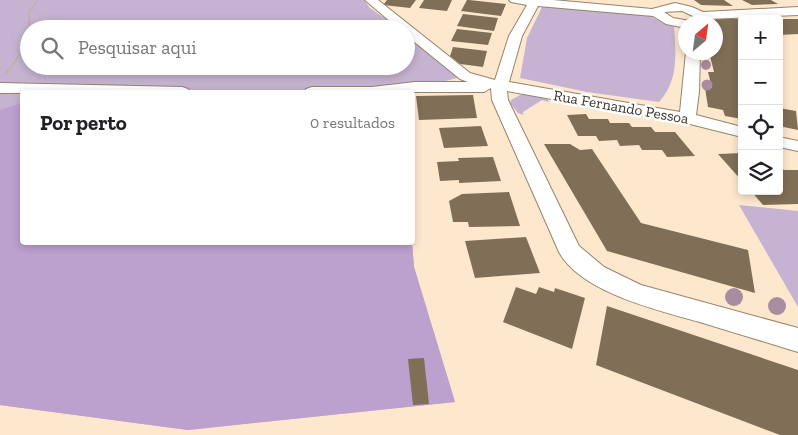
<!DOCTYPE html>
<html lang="pt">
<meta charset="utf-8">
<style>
:root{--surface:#fff;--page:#f6f6f6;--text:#202124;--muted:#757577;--line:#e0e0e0}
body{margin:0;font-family:"Zilla Slab",serif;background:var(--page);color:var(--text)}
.controls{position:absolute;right:15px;top:15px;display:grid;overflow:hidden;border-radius:5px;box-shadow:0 2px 8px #0003}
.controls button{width:45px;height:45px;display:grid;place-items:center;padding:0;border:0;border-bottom:1px solid var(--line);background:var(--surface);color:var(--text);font:25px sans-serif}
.compass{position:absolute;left:678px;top:15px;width:45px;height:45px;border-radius:50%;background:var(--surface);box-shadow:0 2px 8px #0003;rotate:29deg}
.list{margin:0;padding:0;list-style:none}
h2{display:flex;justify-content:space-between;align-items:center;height:65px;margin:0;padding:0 20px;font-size:21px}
h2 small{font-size:16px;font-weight:400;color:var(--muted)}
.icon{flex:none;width:28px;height:28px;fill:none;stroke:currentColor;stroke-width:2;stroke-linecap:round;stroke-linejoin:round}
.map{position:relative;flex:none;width:798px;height:435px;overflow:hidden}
.search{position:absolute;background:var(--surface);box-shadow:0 2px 8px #0003;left:20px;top:20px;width:395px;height:55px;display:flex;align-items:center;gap:12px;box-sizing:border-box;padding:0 18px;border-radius:28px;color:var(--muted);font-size:19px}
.panel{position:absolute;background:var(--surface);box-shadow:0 2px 8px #0003;left:20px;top:90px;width:395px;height:155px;border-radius:5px}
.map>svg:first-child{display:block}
.green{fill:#c5b3d1}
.forest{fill:#bca0cd}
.building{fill:#816e57}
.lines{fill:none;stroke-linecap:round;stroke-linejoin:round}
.minor-casing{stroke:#96836b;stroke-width:2}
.path-far1{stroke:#c1b09b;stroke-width:2;stroke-dasharray:2.5 1;stroke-linecap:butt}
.path{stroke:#c1b09b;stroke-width:2.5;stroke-dasharray:3 2;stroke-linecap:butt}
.minor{fill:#fff;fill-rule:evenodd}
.tree{fill:#a98ca0}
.labels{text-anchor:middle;stroke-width:5;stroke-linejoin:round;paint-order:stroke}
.far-street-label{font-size:15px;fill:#393127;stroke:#fff}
</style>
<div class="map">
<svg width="798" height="435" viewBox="0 0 798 435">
<rect width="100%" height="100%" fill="#fde8ce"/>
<!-- green -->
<path class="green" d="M0,0H364L370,8L400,29H29V66H406V33L465,76L402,92H22V242L412,243L414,267L455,402L188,430L0,405Z
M543,5L648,15L660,21L674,25C676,52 679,81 659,102L587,92L520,78L527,38Z
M522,94L547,98L549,102L542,100L523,112V115L518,113L510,103L511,100Z
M739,205L798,211V307Z"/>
<!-- forest -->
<path class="forest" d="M22,103V242L412,243L414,267L455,402L188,430L0,405V110Z"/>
<!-- building -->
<path class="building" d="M387,0H416L410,8L383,5Z
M424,0H452L447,11L419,8Z
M467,0H469L506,4L501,16L461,11Z
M694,0H724L733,6L701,5Z
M742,0H771L778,4L752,5Z
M463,14L498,18L494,31L457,26Z
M713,19H742V32H739L742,35L738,36L742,45V119L725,116L723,110L708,107L705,88H712L708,72H714L709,52H716V22Z
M779,19H798V34L779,35Z
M457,29L492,33L488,45L451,41Z
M453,47L487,51L483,67L460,64L450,56Z
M473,95L477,118L419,120L416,96Z
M779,108L796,111L798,130L779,126Z
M586,114L589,119H608L610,123H629L632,127H651L655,132H675L695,156L667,157L662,150H642L639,145L620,146L617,140L599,141L596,136H578L567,115Z
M481,126L488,146L444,148L439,128Z
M544,144H570L580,150L592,149L641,223L748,250L755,293L607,251Z
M742,153V181L718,154Z
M493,157L501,181L459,183V180L440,181L437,162L459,161L458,158Z
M779,166L784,170H798V204L763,205L751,191H779Z
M509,192L520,226L469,227L468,222H453L449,201L462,194Z
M526,237L540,273L475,278L465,241Z
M516,287L536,294L539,287L554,292L555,288L585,298L572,349L503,322Z
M607,306L798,370V435H780L596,365Z
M424,358L429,404L413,405L408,359Z"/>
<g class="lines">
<defs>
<path id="minor" d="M365,0H378L470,73L495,80L509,36L527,5L511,2L509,0H553L652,9L675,3L692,7L703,12L798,7V15L709,19L706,22H693L695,17L682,11L664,12L673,18L690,21L686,22V28L666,24L653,16L538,6L522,36L509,82L680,112L686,52H700L699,92L696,115L742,127V137L686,123L507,91L508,100L579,246L604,267L641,285L798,328V352C766,342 735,333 703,323C661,311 581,293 559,252L492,100L491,88L484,92H305L306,89L312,87H372L415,82H468L460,79L406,35V29H399Z
M0,83L182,87L188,89L190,92L0,93Z
M779,137L798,141V151L779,147Z"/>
</defs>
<!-- minor casing -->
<use href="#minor" class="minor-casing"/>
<!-- path-far1 -->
<path class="path-far1" d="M29,29V12L38,0
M7,73L29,41"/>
<!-- path -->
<path class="path" d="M7,73L8,71"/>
<!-- minor -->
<use href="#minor" class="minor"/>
</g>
<!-- trees -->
<g class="tree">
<circle cx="706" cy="65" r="5"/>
<circle cx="707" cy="85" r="5.5"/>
<circle cx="734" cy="297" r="9"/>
<circle cx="777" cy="306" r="9"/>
</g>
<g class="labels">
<!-- far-street labels -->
<g class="far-street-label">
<text transform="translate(621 107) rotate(10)" y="5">Rua Fernando Pessoa</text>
</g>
</g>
</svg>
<div class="controls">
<button>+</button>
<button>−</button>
<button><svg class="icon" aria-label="locate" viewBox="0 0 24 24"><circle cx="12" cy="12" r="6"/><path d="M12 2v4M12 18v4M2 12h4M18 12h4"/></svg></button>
<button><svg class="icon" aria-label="layers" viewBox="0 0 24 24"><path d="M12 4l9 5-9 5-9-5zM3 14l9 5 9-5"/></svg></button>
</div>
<svg class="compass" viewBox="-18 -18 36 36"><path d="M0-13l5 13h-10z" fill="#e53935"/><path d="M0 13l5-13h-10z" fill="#757577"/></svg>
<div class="search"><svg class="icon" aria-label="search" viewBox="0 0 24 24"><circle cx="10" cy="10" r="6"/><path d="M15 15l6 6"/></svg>Pesquisar aqui</div>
<section class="panel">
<h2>Por perto<small>0 resultados</small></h2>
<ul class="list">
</ul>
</section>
</div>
